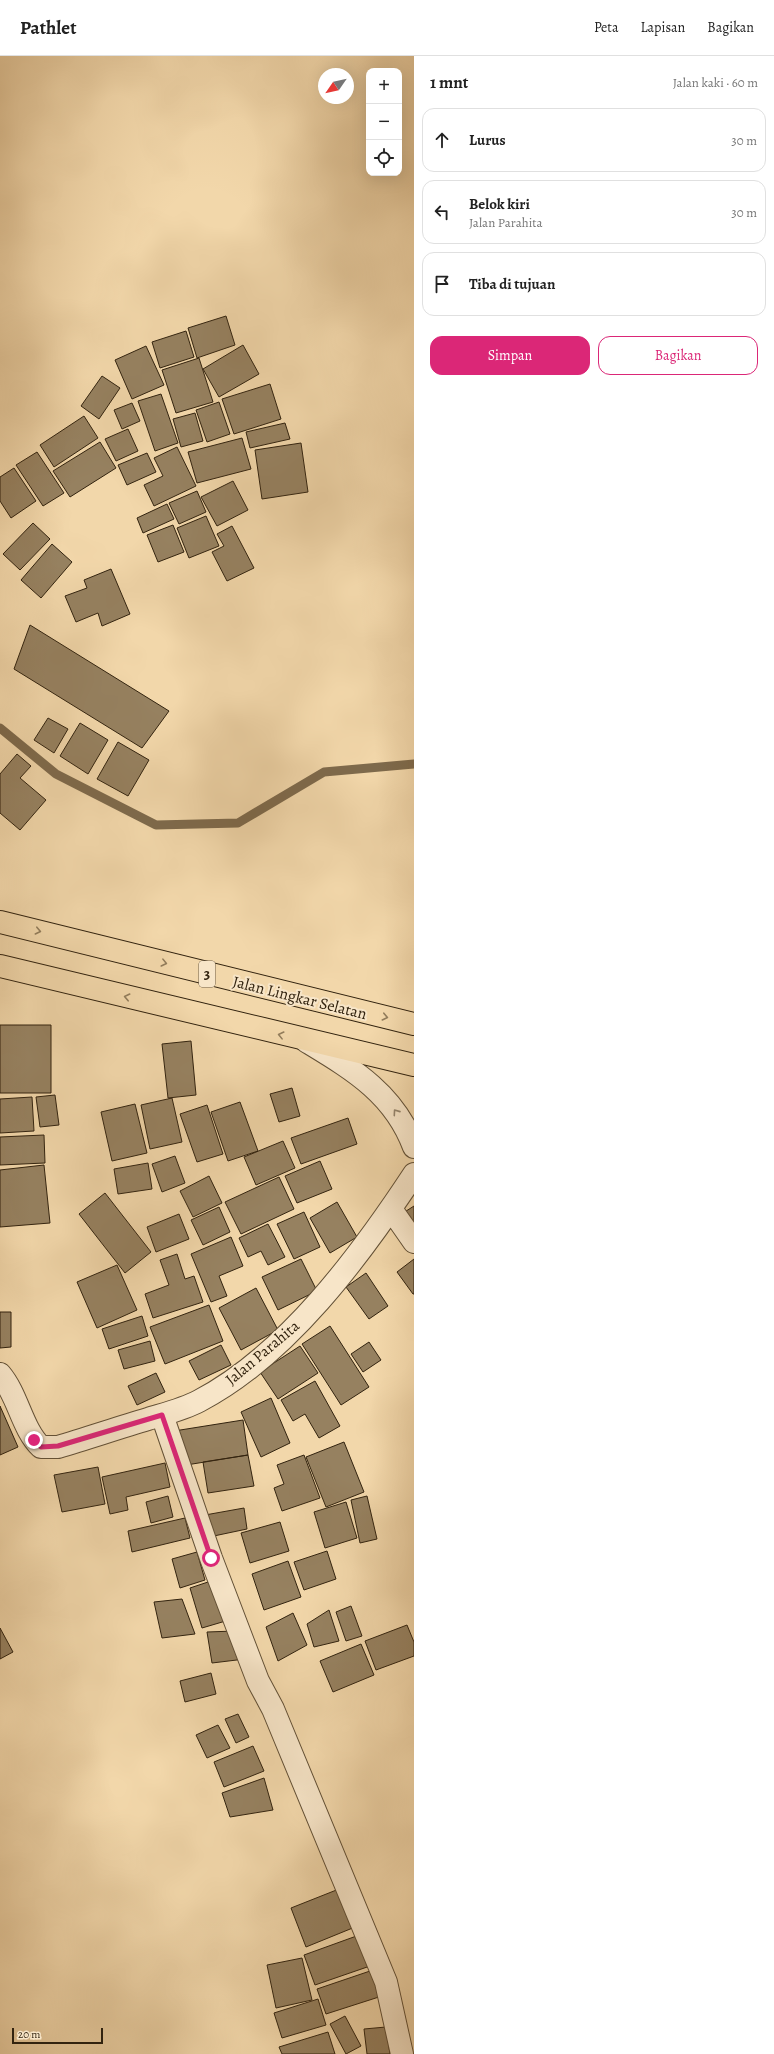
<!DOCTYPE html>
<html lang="id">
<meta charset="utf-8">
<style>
:root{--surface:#fff;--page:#f2f2f2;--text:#222;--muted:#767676;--line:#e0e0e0;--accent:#db2777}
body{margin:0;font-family:Alegreya,serif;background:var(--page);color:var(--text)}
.controls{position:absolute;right:12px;top:12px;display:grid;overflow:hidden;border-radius:8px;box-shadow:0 4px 16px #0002}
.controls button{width:36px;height:36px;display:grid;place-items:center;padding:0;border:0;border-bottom:1px solid var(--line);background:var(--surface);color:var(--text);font:20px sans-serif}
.compass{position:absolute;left:318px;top:12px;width:36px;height:36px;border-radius:50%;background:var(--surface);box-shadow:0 4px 16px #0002;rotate:236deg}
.scale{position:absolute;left:12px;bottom:10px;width:91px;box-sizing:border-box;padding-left:4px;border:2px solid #32230f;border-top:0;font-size:11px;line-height:14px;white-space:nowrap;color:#32230f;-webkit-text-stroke:3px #f7e5c8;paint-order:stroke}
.stop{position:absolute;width:12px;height:12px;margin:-9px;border:3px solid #db2777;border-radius:50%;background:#fff}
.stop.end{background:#db2777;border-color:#fff;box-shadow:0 1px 4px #0008}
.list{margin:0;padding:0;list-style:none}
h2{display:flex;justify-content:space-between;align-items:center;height:52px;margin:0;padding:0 16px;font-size:17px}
h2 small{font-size:13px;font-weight:400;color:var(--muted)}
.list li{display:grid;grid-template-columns:26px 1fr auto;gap:12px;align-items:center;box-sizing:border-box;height:64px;margin:0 8px 8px;padding:0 8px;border:1px solid var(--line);border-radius:12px}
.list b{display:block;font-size:15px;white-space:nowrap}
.list p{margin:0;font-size:13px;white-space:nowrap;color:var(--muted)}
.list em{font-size:13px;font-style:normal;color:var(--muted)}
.actions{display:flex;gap:8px;padding:12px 16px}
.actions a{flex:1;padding:9px 0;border:1px solid var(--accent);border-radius:12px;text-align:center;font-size:14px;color:var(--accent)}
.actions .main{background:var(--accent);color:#fff}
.icon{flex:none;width:22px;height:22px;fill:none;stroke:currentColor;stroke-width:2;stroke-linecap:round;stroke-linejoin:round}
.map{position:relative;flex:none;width:414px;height:1998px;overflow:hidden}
header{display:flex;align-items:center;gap:24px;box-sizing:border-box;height:56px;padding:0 20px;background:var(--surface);border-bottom:1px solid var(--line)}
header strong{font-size:19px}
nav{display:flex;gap:22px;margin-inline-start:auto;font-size:14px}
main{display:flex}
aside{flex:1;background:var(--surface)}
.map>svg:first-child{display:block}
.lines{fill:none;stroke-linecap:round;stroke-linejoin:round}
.stream{stroke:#7e6a4c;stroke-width:9}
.building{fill:#968160;stroke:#32230f}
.minor-casing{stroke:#625036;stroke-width:24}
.primary-casing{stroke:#32230f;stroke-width:24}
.minor{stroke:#f7e5c8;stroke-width:22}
.primary{stroke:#f2d7aa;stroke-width:22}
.oneway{stroke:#927d5c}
.oneway2{stroke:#94846c}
.route{stroke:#db2777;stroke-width:5}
.labels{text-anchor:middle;stroke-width:4;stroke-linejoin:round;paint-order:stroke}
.shield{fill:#f7e5c8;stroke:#6d5d46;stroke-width:1}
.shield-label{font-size:15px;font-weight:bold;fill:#32230f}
.street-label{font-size:16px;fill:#32230f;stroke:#f7e5c8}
</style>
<header>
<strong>Pathlet</strong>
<nav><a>Peta</a><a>Lapisan</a><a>Bagikan</a></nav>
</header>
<main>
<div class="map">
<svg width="414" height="1998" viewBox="0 0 414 1998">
<rect width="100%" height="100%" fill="#f2d7aa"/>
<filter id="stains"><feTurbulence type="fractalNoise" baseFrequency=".005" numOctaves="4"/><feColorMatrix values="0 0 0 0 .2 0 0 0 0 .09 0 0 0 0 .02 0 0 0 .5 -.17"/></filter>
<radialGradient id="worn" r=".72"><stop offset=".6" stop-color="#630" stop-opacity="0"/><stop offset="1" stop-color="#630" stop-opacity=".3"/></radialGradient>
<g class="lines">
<!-- stream -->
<path class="stream" d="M0,672L56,718L156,769L238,767L324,716L414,708"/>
</g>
<!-- building -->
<path class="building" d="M226,260L235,289L197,302L188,272Z
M186,275L194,301L160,312L152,286Z
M243,289L259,318L219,341L203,313Z
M146,290L164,329L132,343L115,304Z
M199,302L213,346L176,357L162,314Z
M102,320L120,332L99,363L81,350Z
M270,328L281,363L234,378L222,343Z
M161,338L178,387L155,395L138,345Z
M219,346L230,378L207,386L196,354Z
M132,347L140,365L122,373L114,354Z
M195,357L203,385L181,391L173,363Z
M84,360L98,382L54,411L40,389Z
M285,367L290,383L250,392L246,376Z
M128,373L138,395L116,405L105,383Z
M242,382L251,413L197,427L188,396Z
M100,386L116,412L70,441L53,415Z
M301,387L308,436L262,443L255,394Z
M177,391L196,430L154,450L144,429L163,420L154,402Z
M37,396L64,437L43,450L16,409Z
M147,397L156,416L127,429L118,409Z
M14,412L36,445L11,462L0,445V421Z
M233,425L248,454L217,470L201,441Z
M197,435L206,456L179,468L169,447Z
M167,448L174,463L143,477L137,462Z
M206,460L219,490L189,502L177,472Z
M33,467L50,483L20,514L3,498Z
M173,469L184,496L158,506L147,479Z
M232,470L254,512L227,525L212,496L224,490L217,478Z
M52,488L72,506L41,542L21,524Z
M111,513L130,558L102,570L98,557L76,566L65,540L87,532L84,524Z
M30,569L169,655L142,692L14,613Z
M48,662L68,673L54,697L34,684Z
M80,667L108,684L88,718L60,700Z
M118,686L149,704L128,740L97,723Z
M17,698L31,710L20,722L46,744L20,774L0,757V718Z
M0,969H51V1037H0Z
M191,985L196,1039L168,1042L162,988Z
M292,1032L300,1060L279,1066L270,1038Z
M55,1039L59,1069L40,1071L36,1041Z
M32,1041L34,1075L0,1077V1043Z
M172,1042L182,1086L150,1093L141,1049Z
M240,1046L258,1095L228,1105L211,1056Z
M135,1048L147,1097L112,1105L101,1056Z
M207,1049L223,1098L197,1106L180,1058Z
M348,1062L357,1088L301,1108L291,1082Z
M44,1079L45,1107L0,1109V1081Z
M283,1085L295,1112L256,1129L244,1101Z
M175,1100L185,1127L162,1136L152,1108Z
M320,1105L332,1133L297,1147L285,1120Z
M148,1107L152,1133L118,1138L114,1113Z
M44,1109L50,1167L0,1171V1114Z
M209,1120L222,1147L193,1161L180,1135Z
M279,1121L294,1153L241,1178L225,1146Z
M105,1137L151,1196L125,1217L79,1158Z
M337,1146L357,1181L330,1197L310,1162Z
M414,1150V1178L403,1157Z
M219,1151L230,1176L203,1189L191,1164Z
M304,1156L320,1191L294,1203L277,1168Z
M179,1158L189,1183L156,1196L147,1171Z
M268,1168L285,1201L268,1209L261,1195L248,1201L239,1182Z
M231,1181L243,1210L219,1220L227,1240L211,1246L191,1198Z
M177,1198L185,1223L194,1220L203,1246L153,1262L145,1238L169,1229L160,1204Z
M301,1203L317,1235L278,1254L262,1221Z
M414,1203V1238H413L397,1216Z
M117,1209L137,1254L97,1272L77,1226Z
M366,1217L388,1250L369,1263L346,1231Z
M256,1232L278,1274L241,1294L219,1252Z
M209,1249L223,1285L165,1308L150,1271Z
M0,1256H11V1291L0,1292Z
M142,1260L148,1280L109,1293L102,1273Z
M330,1270L369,1331L341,1349L302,1288Z
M150,1285L155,1305L124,1313L118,1294Z
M369,1286L381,1304L363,1316L351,1298Z
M221,1289L231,1309L199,1324L189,1305Z
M300,1290L318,1317L278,1343L260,1316Z
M156,1317L165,1336L137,1349L128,1330Z
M315,1325L340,1370L319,1382L305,1358L293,1365L281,1344Z
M271,1342L290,1387L261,1401L241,1356Z
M0,1350L18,1391L0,1399Z
M243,1364L248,1399L180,1410L174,1375Z
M344,1386L364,1436L326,1451L306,1401Z
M248,1399L254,1430L208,1437L203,1406Z
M304,1399L320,1442L282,1455L274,1432L284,1428L277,1409Z
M165,1407L170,1431L126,1441L128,1454L110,1458L102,1421Z
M98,1411L105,1448L62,1456L54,1419Z
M168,1440L173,1461L151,1467L146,1446Z
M367,1440L377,1483L360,1487L351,1444Z
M346,1446L357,1482L325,1492L314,1456Z
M244,1452L247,1473L209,1481L205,1459Z
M185,1462L190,1482L132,1496L128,1475Z
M280,1466L289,1495L250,1507L241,1477Z
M327,1495L336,1523L304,1534L294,1506Z
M197,1496L205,1524L180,1532L172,1503Z
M288,1505L301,1541L264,1554L252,1518Z
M217,1523L229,1564L202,1572L190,1532Z
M182,1543L195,1578L162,1582L154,1546Z
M351,1550L362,1580L346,1585L336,1556Z
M329,1554L339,1585L314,1591L307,1568Z
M293,1557L307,1589L278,1605L266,1571Z
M407,1569L414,1586V1600L376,1614L365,1585Z
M0,1572L13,1596L0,1603Z
M235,1575L245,1603L212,1607L207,1576Z
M361,1588L374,1619L333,1636L320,1605Z
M211,1617L216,1638L185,1646L180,1625Z
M238,1658L249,1681L236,1687L225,1663Z
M218,1669L230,1692L207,1702L196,1679Z
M253,1690L264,1715L224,1731L214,1706Z
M264,1722L273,1754L230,1761L222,1737Z
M344,1831L360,1869L306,1891L291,1852Z
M362,1878L373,1909L315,1929L304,1899Z
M302,1902L312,1944L276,1952L267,1909Z
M373,1914L382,1940L326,1958L317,1933Z
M318,1943L326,1969L282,1982L274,1957Z
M345,1960L361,1990L346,1998L330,1968Z
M386,1971L390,1998H367L364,1973Z
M328,1976L335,1998H282L279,1991Z"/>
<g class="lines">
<defs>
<path id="minor" d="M306,985C352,1013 394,1037 414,1091
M391,1153L414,1186
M0,1318C18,1339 22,1373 41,1391H58C88,1382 118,1372 148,1363C164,1358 184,1353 199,1345C287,1299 360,1200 414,1118
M162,1359L211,1502L258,1625L273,1653L386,1926L402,1998"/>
<path id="primary" d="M0,866L414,968
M0,910L414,1009"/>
</defs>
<!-- minor casing -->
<use href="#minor" class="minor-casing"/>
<!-- primary casing -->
<use href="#primary" class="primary-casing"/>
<!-- minor -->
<use href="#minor" class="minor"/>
<!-- primary -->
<use href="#primary" class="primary"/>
</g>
<!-- one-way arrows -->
<defs><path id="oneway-chevron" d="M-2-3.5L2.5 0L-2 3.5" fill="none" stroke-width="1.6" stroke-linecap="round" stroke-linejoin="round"/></defs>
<g class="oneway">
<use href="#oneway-chevron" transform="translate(38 875) rotate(13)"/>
<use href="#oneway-chevron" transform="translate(164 907) rotate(14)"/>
<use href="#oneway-chevron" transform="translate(127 941) rotate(-167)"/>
<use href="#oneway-chevron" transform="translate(385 961) rotate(13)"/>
<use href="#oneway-chevron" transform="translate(281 979) rotate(-166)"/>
</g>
<use class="oneway2" href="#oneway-chevron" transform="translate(396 1056) rotate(-125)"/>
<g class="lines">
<!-- route -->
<path class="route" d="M34,1384L41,1391L58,1390L162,1359L211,1502"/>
</g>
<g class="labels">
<!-- shield labels -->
<rect class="shield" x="199" y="905" width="16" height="26" rx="3"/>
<g class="shield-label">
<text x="207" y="923">3</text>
</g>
<!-- street labels -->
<g class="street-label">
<text transform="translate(300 941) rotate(14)" y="6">Jalan Lingkar Selatan</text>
<text transform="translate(262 1296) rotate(-40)" y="6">Jalan Parahita</text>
</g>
</g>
<rect width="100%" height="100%" filter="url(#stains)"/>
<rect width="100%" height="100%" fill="url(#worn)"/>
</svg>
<div class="controls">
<button>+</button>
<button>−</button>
<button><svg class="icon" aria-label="locate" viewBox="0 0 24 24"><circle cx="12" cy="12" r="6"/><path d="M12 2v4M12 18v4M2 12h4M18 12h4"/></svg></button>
</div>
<svg class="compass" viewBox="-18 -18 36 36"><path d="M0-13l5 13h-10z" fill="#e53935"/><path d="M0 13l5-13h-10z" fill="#767676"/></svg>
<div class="scale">20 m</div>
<div class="stop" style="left:211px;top:1502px"></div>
<div class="stop end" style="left:34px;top:1384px"></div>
</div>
<aside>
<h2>1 mnt<small>Jalan kaki · 60 m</small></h2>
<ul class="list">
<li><svg class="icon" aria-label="ahead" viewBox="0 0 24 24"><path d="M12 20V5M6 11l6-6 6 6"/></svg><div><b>Lurus</b></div><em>30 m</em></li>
<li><svg class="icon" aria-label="left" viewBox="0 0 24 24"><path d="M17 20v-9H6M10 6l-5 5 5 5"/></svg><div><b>Belok kiri</b><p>Jalan Parahita</p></div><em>30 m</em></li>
<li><svg class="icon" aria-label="arrive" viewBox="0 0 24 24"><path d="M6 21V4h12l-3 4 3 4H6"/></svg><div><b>Tiba di tujuan</b></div></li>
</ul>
<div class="actions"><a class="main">Simpan</a><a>Bagikan</a></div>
</aside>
</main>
